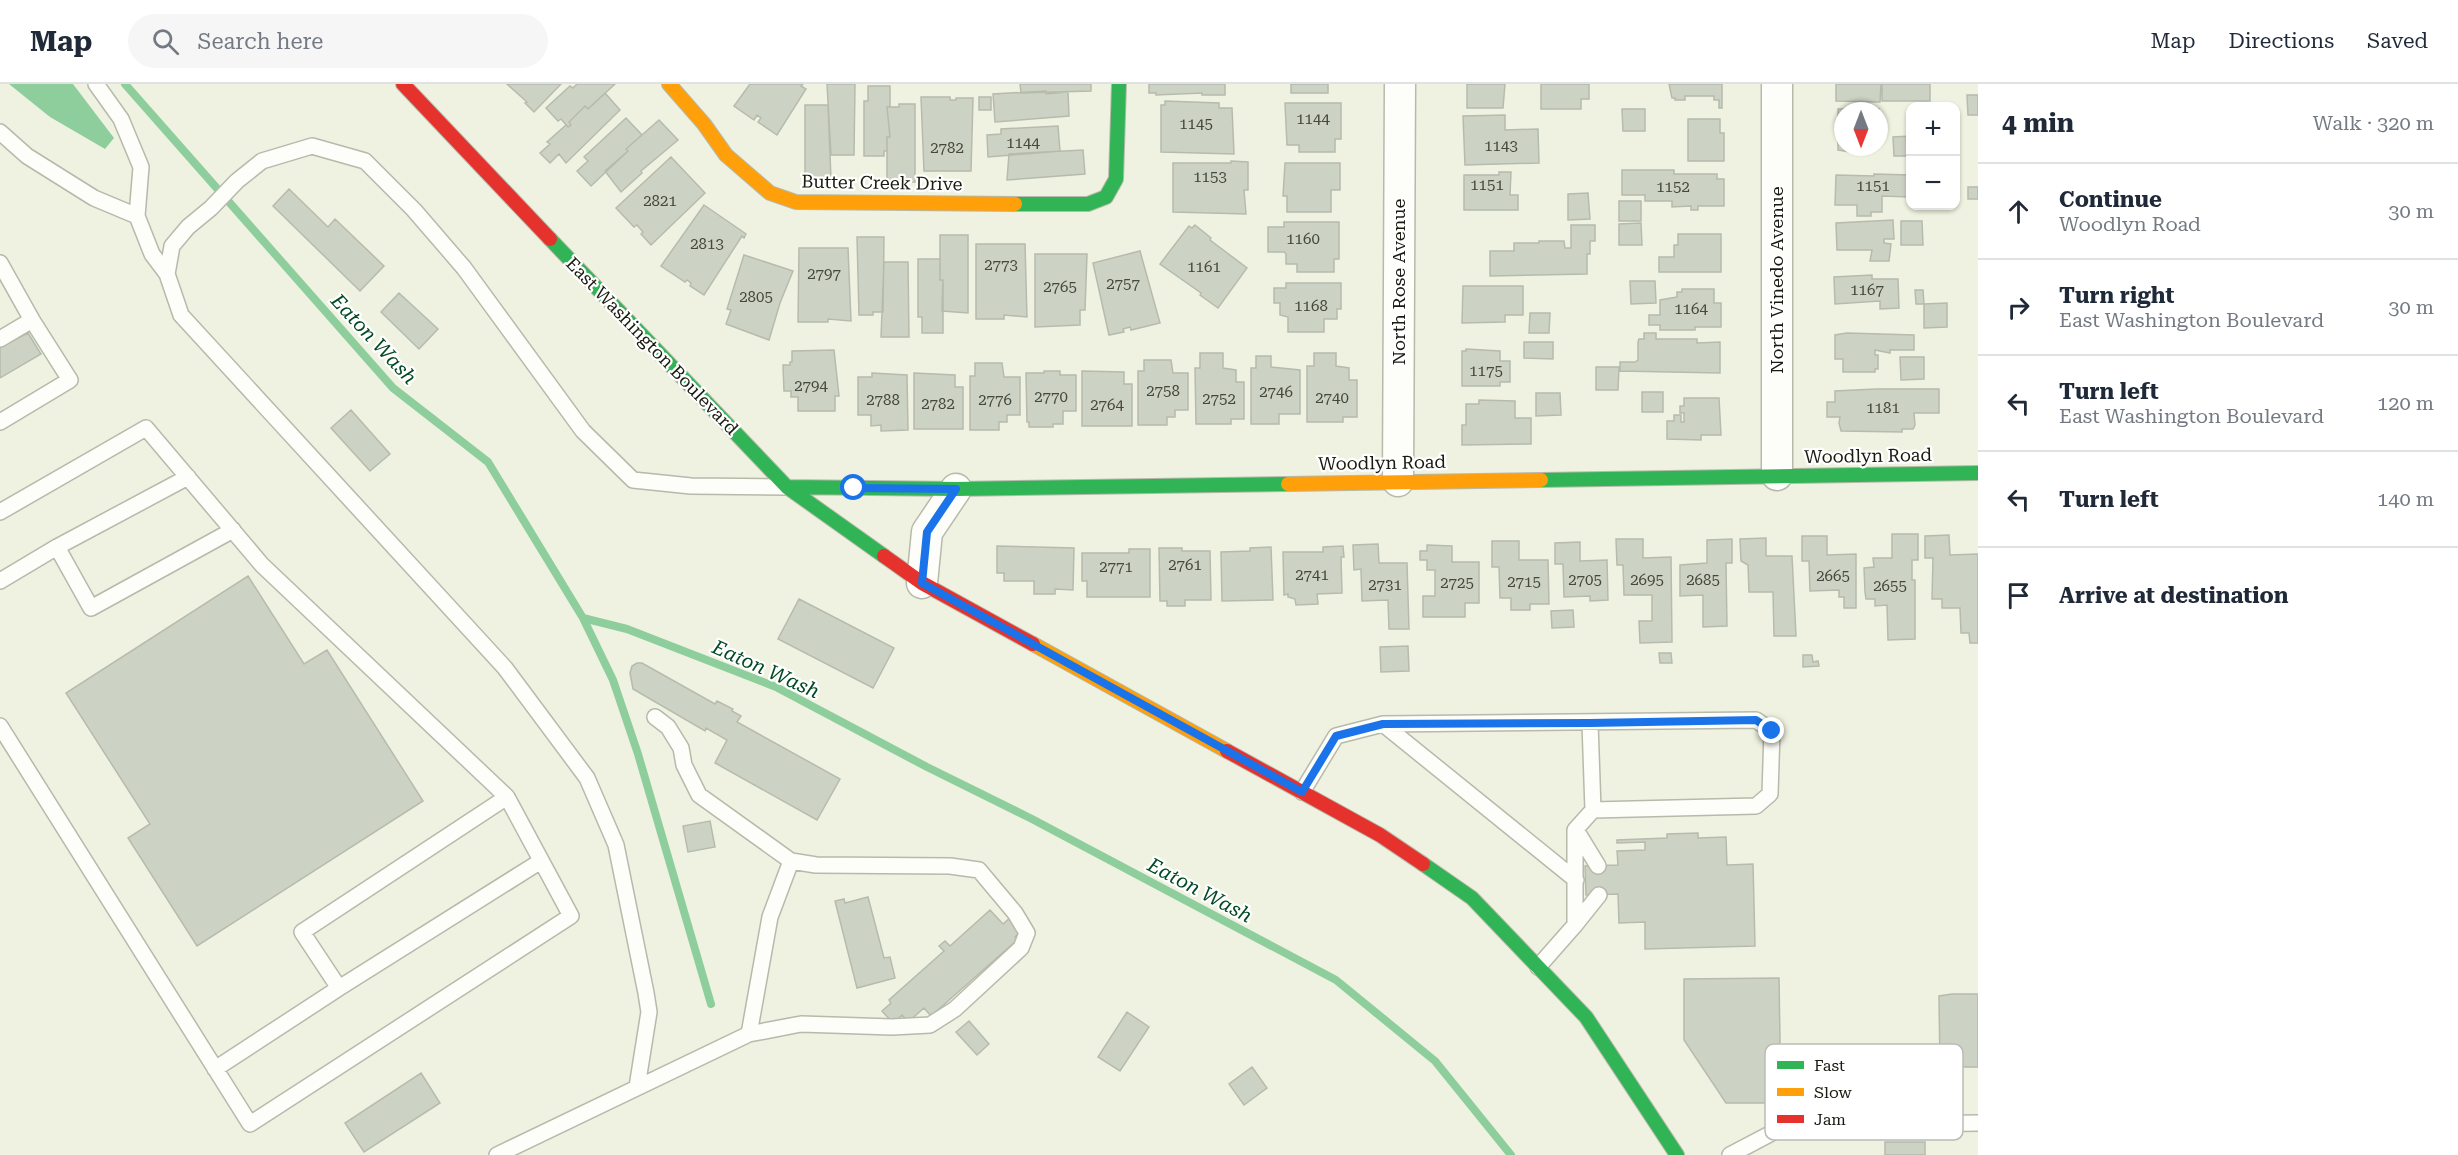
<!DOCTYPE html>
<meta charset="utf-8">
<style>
:root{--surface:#fff;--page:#f6f6f7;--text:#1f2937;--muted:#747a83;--line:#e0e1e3}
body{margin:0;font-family:"Roboto Serif",serif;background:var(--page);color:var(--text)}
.controls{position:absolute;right:18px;top:18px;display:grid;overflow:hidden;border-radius:12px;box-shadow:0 2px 4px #0004}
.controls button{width:54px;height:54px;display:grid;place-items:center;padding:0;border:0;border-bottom:2px solid var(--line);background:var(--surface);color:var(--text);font:30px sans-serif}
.compass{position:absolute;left:1834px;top:18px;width:54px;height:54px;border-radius:50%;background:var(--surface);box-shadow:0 2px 4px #0004;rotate:180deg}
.stop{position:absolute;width:18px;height:18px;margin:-14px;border:4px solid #1a73e8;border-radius:50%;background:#fff}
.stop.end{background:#1a73e8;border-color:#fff;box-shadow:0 2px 6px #0008}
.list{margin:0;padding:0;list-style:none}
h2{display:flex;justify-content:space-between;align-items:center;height:78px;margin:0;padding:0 24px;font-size:26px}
h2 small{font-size:20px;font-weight:400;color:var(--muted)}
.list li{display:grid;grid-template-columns:39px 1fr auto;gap:18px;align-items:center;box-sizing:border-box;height:96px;padding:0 24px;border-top:2px solid var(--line)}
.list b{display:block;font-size:22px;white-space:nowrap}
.list p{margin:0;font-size:20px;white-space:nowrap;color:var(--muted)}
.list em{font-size:20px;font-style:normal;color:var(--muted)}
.icon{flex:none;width:33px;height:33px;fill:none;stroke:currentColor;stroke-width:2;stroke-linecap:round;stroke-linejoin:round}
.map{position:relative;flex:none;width:1978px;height:1071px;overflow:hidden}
header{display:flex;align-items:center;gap:36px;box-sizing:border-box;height:84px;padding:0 30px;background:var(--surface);border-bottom:2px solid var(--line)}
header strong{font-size:28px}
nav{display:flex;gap:33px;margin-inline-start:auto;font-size:21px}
.search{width:420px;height:54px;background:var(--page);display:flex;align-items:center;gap:15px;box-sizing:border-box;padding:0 21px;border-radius:33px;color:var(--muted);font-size:22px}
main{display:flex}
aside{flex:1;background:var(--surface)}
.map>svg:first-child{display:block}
.water{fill:#8ece9d}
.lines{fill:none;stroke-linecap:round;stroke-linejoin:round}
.stream{stroke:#8ece9d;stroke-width:8}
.building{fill:#cdd3c4;stroke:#b6bbad;stroke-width:1.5}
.lane-casing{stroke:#b7b9ab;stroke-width:18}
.street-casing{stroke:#b7b9ab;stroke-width:33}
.fast-casing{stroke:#b7b9ab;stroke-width:16}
.slow-casing{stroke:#b7b9ab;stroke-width:16}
.jam-casing{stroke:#b7b9ab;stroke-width:16}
.lane{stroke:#fdfdfa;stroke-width:15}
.street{stroke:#fdfdfa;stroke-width:30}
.fast{stroke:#30b455;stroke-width:14}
.slow{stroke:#ff9f0a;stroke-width:14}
.jam{stroke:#e5322d;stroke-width:14}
.route{stroke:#1a73e8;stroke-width:8}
.labels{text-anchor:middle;stroke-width:4.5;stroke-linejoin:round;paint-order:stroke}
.number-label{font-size:15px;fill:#45483c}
.street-label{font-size:18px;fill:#181a0e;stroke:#fff}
.water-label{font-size:20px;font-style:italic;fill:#004922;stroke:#fff}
.key{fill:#fff;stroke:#babab7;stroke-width:1.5}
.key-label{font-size:16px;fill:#181a0e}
</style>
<header>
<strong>Map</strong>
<div class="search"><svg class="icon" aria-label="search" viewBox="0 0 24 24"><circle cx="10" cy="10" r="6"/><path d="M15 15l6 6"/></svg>Search here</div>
<nav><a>Map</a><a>Directions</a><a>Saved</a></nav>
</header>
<main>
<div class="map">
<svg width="1978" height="1071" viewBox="0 0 1978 1071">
<rect width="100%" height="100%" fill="#eff2e0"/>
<!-- water -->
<path class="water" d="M9,0H73L114,54L105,65L50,33Z"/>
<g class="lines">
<!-- stream -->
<path class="stream" d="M125,0L393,304L488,378L583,534L627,545L776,603L927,683L1032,735L1336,896L1435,977L1511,1071
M583,534L613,596L638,670L711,920"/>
</g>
<!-- building -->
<path class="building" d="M507,0H561L534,28L525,19L527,18Z
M577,0H615L588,25L585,22L569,38L571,41L568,43L561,35L558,37L546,24L570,2L573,4Z
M750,0H803L801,2L806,5L777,51L758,38L761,34L757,31L754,36L734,22Z
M827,0H855L854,71H831Z
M1020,0H1091V7L1021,9Z
M1149,0H1225V11H1202V9L1156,11V9H1149Z
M1291,0H1328V9H1291Z
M1467,0H1505L1503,24H1467Z
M1541,0H1589V15H1581V25H1541Z
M1669,0H1722V24H1719V16H1714V12H1685V16H1675V14H1672Z
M1836,0H1881L1880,18L1836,17Z
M1882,0H1930V17H1882Z
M868,2H890V23H887L890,53H887V67H884V72H864V17H868Z
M1046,7V10L1068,8L1069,32L995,38L993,10Z
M605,9L620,26L566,79L559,70L550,79L540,69L550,60L547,58L566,41L568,43L571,41L569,38L585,22L588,25Z
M1967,11H1978V31H1968Z
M921,13H950V16H956V14H973L971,87H924Z
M979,13H991V26H979Z
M1165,17L1219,19V24H1232L1234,70L1161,68V21H1165Z
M1285,19H1341V55H1335V68H1299V61H1287Z
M899,20H915V98H887V53H890L887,23H899Z
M805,21H828L831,95H805Z
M1622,25H1645V47H1623Z
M1838,25H1879V42V27H1843V63H1876V66L1851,68L1838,66Z
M1505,31V46L1538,45L1539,79L1465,81L1463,32Z
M626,34L642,51L626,65L628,67L591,102L577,87L588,77L584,73Z
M1688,35H1720V49H1724V77H1688Z
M659,36L678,56L641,87L642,89L621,108L605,87L628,67L626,65Z
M1058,42L1060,67L988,73L987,51L1001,50V45Z
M1910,52V72H1894L1893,53Z
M1083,66L1085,90L1007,96L1009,70Z
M671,73L705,109L651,161L641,150L643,148L637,141L634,143L616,124Z
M1231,77L1248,78V106H1244L1246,130L1173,128V79H1231Z
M1285,79H1340V106H1331V128H1287V112H1283Z
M1622,86H1674V90H1717V95H1724V122H1698V126H1691V122L1672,123V117H1645V111H1622Z
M1499,88H1511L1510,111H1518V126H1464V91H1499Z
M1874,90L1910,91L1909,113L1882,112V128H1871V132H1857V121H1835L1836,91L1874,92Z
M1968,103H1978V115H1968Z
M289,105L328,143L335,135L384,182L360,207L273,122Z
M1588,109L1590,135L1568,136V110Z
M1619,117H1641V137H1619Z
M704,121L746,150L744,154L742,152L704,211L690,202L691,199L687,196L685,198L661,182Z
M1893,136L1894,155H1884V159L1891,160L1889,177H1870L1872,166H1837L1836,139Z
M1901,137H1922L1923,161H1901Z
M1284,138H1339V175H1334V188H1297V180H1286V170L1284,168H1268V143H1284Z
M1641,139L1642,161H1619V140Z
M1195,141L1211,154L1210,156L1247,184L1218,224L1200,211L1201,209L1160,180L1189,142L1192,144Z
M1571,141H1595V157H1590V170H1587V190L1490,192V167H1514V159H1539V157H1564L1565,164H1571Z
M1678,150H1721V188H1659V173H1674V161H1678Z
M940,151H968V229L942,227L943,196H940Z
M857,153H884L883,228H873V231H859Z
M976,160H1025L1027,233L1004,231V235H976Z
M799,164H848L851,237L828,235V238H798Z
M1140,167L1160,239L1131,246L1130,243L1123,245L1124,248L1109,251L1093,179Z
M1035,170H1087L1085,226H1080V241L1035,243Z
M744,171L793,187L780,219L769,256L726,240L731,226L727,225Z
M918,175H940V196H943V249H922V233H918Z
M884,178H908L909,253H881Z
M1872,191V195H1898L1899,224L1880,225V217L1835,220L1834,193Z
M1630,197H1655L1656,219L1631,220Z
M1286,199H1341V225H1337V235H1324V248H1288V233L1280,231V219H1274V204H1286Z
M1463,202H1523V231H1505V238L1462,239Z
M1682,205H1714V219H1721V243H1695V246H1660V241H1649V231H1660V216L1677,213V208H1682Z
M1915,206H1923L1924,220H1916Z
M399,209L438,245L419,265L381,228Z
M1947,219V243L1924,244V220Z
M1530,229H1550L1549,249H1529Z
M28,249L41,270L0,294V263Z
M1644,249H1656V255H1697V259L1720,258V289L1620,287V278H1635L1638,276V258L1639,255H1644Z
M1847,249L1914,251V266H1890V269L1875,266V271H1878V285H1875V288H1843V275H1835V251Z
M1524,258H1553V275L1524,274Z
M1466,265L1500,267V277H1510V298H1500V302H1462V267H1466Z
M834,266L839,312H835V327H798V313H791V307H784L783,281H790V278H792V267Z
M1200,269H1223V284L1236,286V298H1244V335H1231V340H1196L1195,284H1200Z
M1314,269H1336V282L1349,284V296H1357V333H1343V338H1307V282H1314Z
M1256,272H1271V283L1300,286V330H1279V340H1251V284H1256Z
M1900,273H1924V295L1901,296Z
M1144,276H1171L1173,289H1188V326H1175V333H1167V341H1138V287H1144Z
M975,279H1002L1004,293H1020V331H1007V338H999V346H970V292H975Z
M1596,283H1619L1618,306H1596Z
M1044,287H1060V291H1076V327H1063V340H1053V343H1029V338H1027L1026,289H1044Z
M1082,287L1124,288V300H1132V342H1082Z
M872,289L907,291L908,346L881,347V341L871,342V331H858V293H872Z
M914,289L955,291V303H963V345H914Z
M1876,305H1939V329H1914L1915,341L1913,345H1902V348L1841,347L1839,339L1840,333H1827V318H1835V307Z
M1642,308H1663V328H1642Z
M1536,309H1560L1561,331L1536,332Z
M1684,314H1719L1721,351H1701V356L1667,355V337H1674V331H1681V338H1684V329H1680V322H1684Z
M1479,316L1515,317V334H1531V360L1462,361V341H1466V320H1479Z
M351,326L390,370L370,387L331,344Z
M1892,450H1918V476H1912V496H1915V555L1888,556L1887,521L1875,522V515H1866L1865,508L1864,484L1874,483L1873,474H1892Z
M1949,451L1950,471L1978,470V559H1970L1969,549H1961L1960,524H1942V515H1932L1933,474H1925V452Z
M1802,452H1827V471L1856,470V524H1844V513H1839V506L1810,507L1809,477H1802Z
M1766,454V472H1792L1796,552H1774L1773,508H1749L1748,481L1741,477L1740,455Z
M1616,455H1643V474L1671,473L1672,558L1640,559L1639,537H1652V511H1624L1623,481H1617Z
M1732,455V479H1726L1727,542L1703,543V511L1680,512V481L1707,479V456Z
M1492,457H1519V476H1548L1549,520H1530V526H1511V514H1500L1499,483H1492Z
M1580,458V477L1607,476L1608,516L1590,517V512L1564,513L1563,480H1555V459Z
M1378,460L1379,479H1407L1409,545H1389L1388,516L1362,517L1361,485L1354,486L1353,461Z
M1427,461L1452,462V478H1479V519H1465V533H1423V512H1435V486H1427V476H1420V467H1427Z
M997,462L1074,464L1073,506L1055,505V510H1034V497H1004V489H997Z
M1343,462L1344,473H1341L1342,509L1317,510L1318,520L1296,521L1295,515L1288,513V510L1284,511L1283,468H1323V463Z
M1271,463L1273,516L1222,517L1221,468L1250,467V464Z
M1159,464H1182V467H1210L1211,516H1185V522H1167V517H1160Z
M1129,465H1150V513H1087V497H1082V469H1129Z
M248,492L304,580L327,566L423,717L197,862L128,754L150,740L66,609Z
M799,515L894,564L873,604L778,555Z
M1573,526L1574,543L1552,544L1551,527Z
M1408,562L1409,587L1381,588L1380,563Z
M1659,569H1671L1672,579H1660Z
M1803,571H1812L1813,578L1818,577L1819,582L1803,583Z
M637,579H642L715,620L717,617L733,625L732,627L741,632L737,638L840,695L817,736L715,679L727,656L706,644L705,647L633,605L630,589L632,582Z
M710,737L715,763L688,768L683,742Z
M1698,749V754L1726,753L1727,781L1753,780L1755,862L1645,865V838L1619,839L1618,810L1586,811L1585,782L1618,781L1617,767L1645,766V758L1617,759V756L1667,754V750Z
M868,813L884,874L890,873L895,894L857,904L835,817L844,815L845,819Z
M990,826L1003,840L1012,832L1024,845L1015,853L1017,856L931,932L924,924L908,938L902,931L893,939L882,927L891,919L889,916L944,867L939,862L945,857L950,862Z
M1779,894L1781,1019H1726L1684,956V895Z
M1952,910H1978V983H1940L1939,912Z
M1127,928L1149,943L1120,987L1098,973Z
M969,937L989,960L977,971L956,948Z
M1252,983L1267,1004L1244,1021L1229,1000Z
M421,989L440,1019L364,1068L345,1039Z
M1885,1058H1925V1071H1885Z"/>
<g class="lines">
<defs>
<path id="lane" d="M96,0L121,35L141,83L137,132L152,170L167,190
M0,48L27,72L94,114L137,132
M0,179L32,236L70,296L0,338
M0,255L32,236
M0,428L146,344L262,481L507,713
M57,463L188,393
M0,497L57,463L91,524L233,446
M1590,639L1593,726
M1383,640L1576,796
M0,642C83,775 166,908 250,1040L571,832L507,713L302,848L339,904L215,985
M1302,708L1336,652L1383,640L1756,636L1772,647L1770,710L1756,722L1593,726L1575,746V841L1538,883
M1576,746L1598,782
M1575,841L1599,811
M339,904L541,777
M749,950L770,833L791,777
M637,1003L649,928L646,909L616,761L587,694L505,584L181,231L167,190L172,162L188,143L211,124L237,97L262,77L312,62L365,77L414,126L464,184L583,347L633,396L691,402L784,403
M497,1071L749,950L801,940L892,943L930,941L955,925L1021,864L1027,849L1015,829L979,786L950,782L816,781L791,777L699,711L684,681L681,664L668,643L655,633
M1730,1071L1785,1042L1978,1039"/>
<path id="street" d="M1777,0V391
M1398,397L1400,0
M922,499L927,448L956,405"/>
<path id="fast" d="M1015,120H1088L1106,113L1116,95L1119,0
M550,155L787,403L884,472
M1541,396L1978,389
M787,403L956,405L1288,400
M1423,780L1472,814L1586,933L1677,1071"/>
<path id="slow" d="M669,0L704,40L726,71L770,109L796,118L1015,120
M1288,400L1541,396
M1033,560L1227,667"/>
<path id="jam" d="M403,0L550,155
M884,472L922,499L1033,560
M1227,667L1380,751L1423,780"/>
</defs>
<!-- lane casing -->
<use href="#lane" class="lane-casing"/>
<!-- street casing -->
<use href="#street" class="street-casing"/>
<!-- fast casing -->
<use href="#fast" class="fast-casing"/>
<!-- slow casing -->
<use href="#slow" class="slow-casing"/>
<!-- jam casing -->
<use href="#jam" class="jam-casing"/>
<!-- lane -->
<use href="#lane" class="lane"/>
<!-- street -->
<use href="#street" class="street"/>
<!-- fast -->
<use href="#fast" class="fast"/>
<!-- slow -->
<use href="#slow" class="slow"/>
<!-- jam -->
<use href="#jam" class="jam"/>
</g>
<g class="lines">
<!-- route -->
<path class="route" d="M854,404L956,405L927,448L922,499L1302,708L1336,652L1383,640L1590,639L1756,636L1772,647"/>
</g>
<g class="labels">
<!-- number labels -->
<g class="number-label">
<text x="1313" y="40">1144</text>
<text x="1196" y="45">1145</text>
<text x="1023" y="64">1144</text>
<text x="1501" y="67">1143</text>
<text x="947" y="69">2782</text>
<text x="1210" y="98">1153</text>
<text x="1487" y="106">1151</text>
<text x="1873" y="107">1151</text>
<text x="1673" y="108">1152</text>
<text x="660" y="122">2821</text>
<text x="1303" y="160">1160</text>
<text x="707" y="165">2813</text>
<text x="1001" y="186">2773</text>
<text x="1204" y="188">1161</text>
<text x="824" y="195">2797</text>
<text x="1123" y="205">2757</text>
<text x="1060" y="208">2765</text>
<text x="1867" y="211">1167</text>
<text x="756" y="218">2805</text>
<text x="1311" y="227">1168</text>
<text x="1691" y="230">1164</text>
<text x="1486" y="292">1175</text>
<text x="811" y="307">2794</text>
<text x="1163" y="312">2758</text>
<text x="1276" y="313">2746</text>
<text x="1051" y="318">2770</text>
<text x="1332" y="319">2740</text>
<text x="1219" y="320">2752</text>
<text x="883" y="321">2788</text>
<text x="995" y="321">2776</text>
<text x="938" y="325">2782</text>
<text x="1107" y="326">2764</text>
<text x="1883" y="329">1181</text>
<text x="1185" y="486">2761</text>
<text x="1116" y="488">2771</text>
<text x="1312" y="496">2741</text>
<text x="1833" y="497">2665</text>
<text x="1585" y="501">2705</text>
<text x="1647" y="501">2695</text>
<text x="1703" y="501">2685</text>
<text x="1524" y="503">2715</text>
<text x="1457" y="504">2725</text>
<text x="1385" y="506">2731</text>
<text x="1890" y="507">2655</text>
</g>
<!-- street labels -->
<g class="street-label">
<text transform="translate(882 99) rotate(1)" y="6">Butter Creek Drive</text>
<text transform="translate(1777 196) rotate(-90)" y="6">North Vinedo Avenue</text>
<text transform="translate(1399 198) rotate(-90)" y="6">North Rose Avenue</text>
<text transform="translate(652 262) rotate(46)" y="6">East Washington Boulevard</text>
<text transform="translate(1868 372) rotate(-1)" y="6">Woodlyn Road</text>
<text transform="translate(1382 379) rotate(-1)" y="6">Woodlyn Road</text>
</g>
<!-- water labels -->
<g class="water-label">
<text transform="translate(374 255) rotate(47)" y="7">Eaton Wash</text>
<text transform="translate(766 585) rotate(24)" y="7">Eaton Wash</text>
<text transform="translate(1200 806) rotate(28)" y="7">Eaton Wash</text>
</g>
</g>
<!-- legend -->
<rect x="1765" y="960" width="198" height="96" rx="9" class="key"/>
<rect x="1777" y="977" width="27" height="8" fill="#30b455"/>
<rect x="1777" y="1004" width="27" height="8" fill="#ff9f0a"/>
<rect x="1777" y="1031" width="27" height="8" fill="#e5322d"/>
<g class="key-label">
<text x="1814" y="987">Fast</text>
<text x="1814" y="1014">Slow</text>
<text x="1814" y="1041">Jam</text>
</g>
</svg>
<div class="controls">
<button>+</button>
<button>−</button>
</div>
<svg class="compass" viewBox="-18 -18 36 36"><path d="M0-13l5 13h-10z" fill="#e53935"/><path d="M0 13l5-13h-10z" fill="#747a83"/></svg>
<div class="stop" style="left:854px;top:404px"></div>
<div class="stop end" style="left:1772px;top:647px"></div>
</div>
<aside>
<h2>4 min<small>Walk · 320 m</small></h2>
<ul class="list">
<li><svg class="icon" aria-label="ahead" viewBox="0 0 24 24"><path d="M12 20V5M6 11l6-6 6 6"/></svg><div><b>Continue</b><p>Woodlyn Road</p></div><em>30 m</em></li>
<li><svg class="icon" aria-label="right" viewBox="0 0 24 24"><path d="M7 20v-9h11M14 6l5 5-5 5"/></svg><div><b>Turn right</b><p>East Washington Boulevard</p></div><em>30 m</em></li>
<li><svg class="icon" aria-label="left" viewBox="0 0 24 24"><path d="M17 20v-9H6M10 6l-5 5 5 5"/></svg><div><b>Turn left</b><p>East Washington Boulevard</p></div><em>120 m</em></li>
<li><svg class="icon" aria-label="left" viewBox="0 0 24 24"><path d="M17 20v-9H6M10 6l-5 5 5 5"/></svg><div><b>Turn left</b></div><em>140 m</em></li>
<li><svg class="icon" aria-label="arrive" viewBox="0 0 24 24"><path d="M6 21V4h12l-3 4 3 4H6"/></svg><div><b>Arrive at destination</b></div></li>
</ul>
</aside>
</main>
